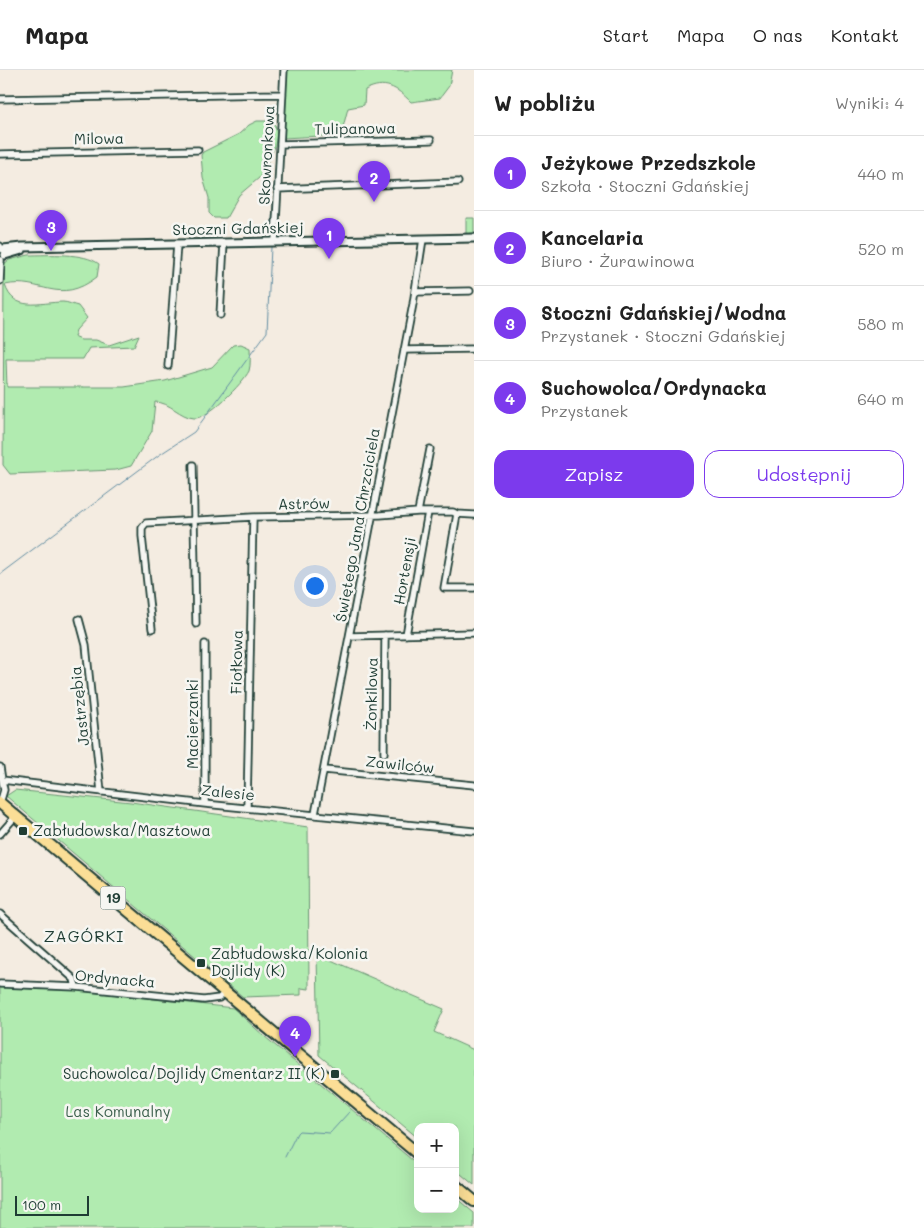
<!DOCTYPE html>
<html lang="pl">
<meta charset="utf-8">
<style>
:root{--surface:#fff;--page:#f6f6f6;--text:#222;--muted:#767676;--line:#e0e0e0;--accent:#7c3aed}
body{margin:0;font-family:Mali,sans-serif;background:var(--page);color:var(--text)}
.controls{position:absolute;right:15px;bottom:15px;display:grid;overflow:hidden;border-radius:10px;box-shadow:0 5px 20px #0002}
.controls button{width:45px;height:45px;display:grid;place-items:center;padding:0;border:0;border-bottom:1px solid var(--line);background:var(--surface);color:var(--text);font:25px sans-serif}
.scale{position:absolute;left:15px;bottom:12px;width:74px;box-sizing:border-box;padding-left:5px;border:2px solid #1f3d34;border-top:0;font-size:14px;line-height:18px;white-space:nowrap;color:#1f3d34;-webkit-text-stroke:4px #f6f6f2;paint-order:stroke}
.you{position:absolute;left:314px;top:515px;width:18px;height:18px;margin:-12px;border:4px solid #fff;border-radius:50%;background:#1a73e8;box-shadow:0 0 0 8px #1a73e833}
.badge{display:grid;place-items:center;width:32px;height:32px;border-radius:50%;background:var(--accent);color:#fff;font-size:16px;font-weight:700}
.pin{position:absolute;translate:-50% -41px;filter:drop-shadow(0 1px 2px #0008)}
.pin::after{content:'';position:absolute;top:26px;width:18px;height:15px;background:inherit;clip-path:polygon(0 0,100% 0,50% 100%)}
.list{margin:0;padding:0;list-style:none}
h2{display:flex;justify-content:space-between;align-items:center;height:65px;margin:0;padding:0 20px;font-size:21px}
h2 small{font-size:16px;font-weight:400;color:var(--muted)}
.list li{display:grid;grid-template-columns:32px 1fr auto;gap:15px;align-items:center;box-sizing:border-box;height:75px;padding:0 20px;border-top:1px solid var(--line)}
.list b{display:block;font-size:19px;white-space:nowrap}
.list p{margin:0;font-size:16px;white-space:nowrap;color:var(--muted)}
.list em{font-size:16px;font-style:normal;color:var(--muted)}
.actions{display:flex;gap:10px;padding:15px 20px}
.actions a{flex:1;padding:11px 0;border:1px solid var(--accent);border-radius:15px;text-align:center;font-size:18px;color:var(--accent)}
.actions .main{background:var(--accent);color:#fff}
.map{position:relative;flex:none;width:474px;height:1158px;overflow:hidden}
header{display:flex;align-items:center;gap:30px;box-sizing:border-box;height:70px;padding:0 25px;background:var(--surface);border-bottom:1px solid var(--line)}
header strong{font-size:24px}
nav{display:flex;gap:28px;margin-inline-start:auto;font-size:18px}
main{display:flex}
aside{flex:1;background:var(--surface)}
.map>svg:first-child{display:block}
.green{fill:#b1ebb0;stroke:#689472}
.lines{fill:none;stroke-linecap:round;stroke-linejoin:round}
.stream{stroke:#628da2;stroke-width:1}
.minor-casing{stroke:#1f3d34;stroke-width:9}
.tertiary-casing{stroke:#1f3d34;stroke-width:11}
.trunk-casing{stroke:#1f3d34;stroke-width:14}
.minor{stroke:#f6f6f2;stroke-width:5.5}
.tertiary{stroke:#f6f6f2;stroke-width:7}
.trunk{stroke:#fbde96;stroke-width:10}
.poi-dot{fill:#1f3d34;stroke:#f6f6f2;stroke-width:2}
.labels{text-anchor:middle;stroke-width:5;stroke-linejoin:round;paint-order:stroke}
.shield{fill:#f6f6f2;stroke:#60746d;stroke-width:1}
.shield-label{font-size:14px;font-weight:bold;fill:#1f3d34}
.street-label{font-size:15px;fill:#1f3d34;stroke:#f6f6f2}
.poi-label{font-size:15px;fill:#1f3d34;stroke:#f6f6f2;text-anchor:start}
.park-label{font-size:15px;fill:#3c604d;stroke:#f6f6f2}
.neighbourhood-label{font-size:16px;letter-spacing:1px;fill:#1f3d34;stroke:#f6f6f2}
</style>
<header>
<strong>Mapa</strong>
<nav><a>Start</a><a>Mapa</a><a>O nas</a><a>Kontakt</a></nav>
</header>
<main>
<div class="map">
<svg width="474" height="1158" viewBox="0 0 474 1158">
<rect width="100%" height="100%" fill="#f4ece1"/>
<filter id="ink" filterUnits="userSpaceOnUse"><feTurbulence type="fractalNoise" baseFrequency=".02" numOctaves="2"/><feDisplacementMap in="SourceGraphic" scale="10" xChannelSelector="R" yChannelSelector="G"/><feConvolveMatrix kernelMatrix="1 2 1 2 8 2 1 2 1" color-interpolation-filters="sRGB"/></filter>
<g filter="url(#ink)">
<!-- green -->
<path class="green" d="M287,0H452L449,16L440,28L411,32C396,17 385,10 365,20L364,35L348,38L341,65L283,68Z
M257,51H268L275,55L277,62L275,76L263,101L259,108L239,125L226,148H214L209,143V128L203,108L201,85L203,82L239,64L249,55Z
M466,148H474V163L466,164Z
M29,185C48,185 84,182 99,194L97,207C58,237 41,207 5,215C14,243 40,232 63,232C68,232 73,235 78,236L87,248L76,260L74,267L81,270H96L109,275L139,265L134,276L89,278L83,289H6L7,317H124L165,311L212,297L233,275L241,274L250,278C250,284 251,295 249,301C243,313 207,350 194,348C180,347 170,332 155,332L152,361L131,396L116,400L10,404L3,395L4,194L9,190Z
M15,720L131,732L308,757L309,919L301,918V925L243,927L6,726Z
M317,884L444,939L434,962L474,980V1115L455,1099V1057H418V1068L319,985Z
M0,916L75,920L233,938L264,966L418,1095V1139H455V1127L474,1143V1158H0Z"/>
<g class="lines">
<!-- stream -->
<path class="stream" d="M280,18L281,0
M271,168L280,28
M0,504L159,385L194,362L267,262L271,177
M285,1087L297,1063L299,1061L330,1063L350,1041"/>
<defs>
<path id="minor" d="M0,29L282,24
M280,74L431,70
M0,84L198,80
M277,119L458,112
M275,172L284,0
M0,176V177
M0,211L1,190
M415,222L470,221
M220,245L224,173
M404,280L474,279
M168,296L177,174
M193,395L196,554
M418,442L430,379
M457,444L444,518H474
M79,549L86,575L101,722
M152,559L142,466V458L146,453L253,447L380,445L418,442H453L457,444L474,445
M406,565L428,442
M350,566L474,563
M384,683L385,565
M0,697L2,710
M324,700L474,715
M0,733L4,720L2,710L205,734L474,761
M205,734V574
M247,737L253,447
M315,744L413,234L423,169
M0,764L15,747
M0,844L74,909L76,917
M0,914L76,917L204,930L219,928L226,922"/>
<path id="tertiary" d="M3,179L22,177L474,168
M5,185L22,180"/>
<path id="trunk" d="M0,733L418,1084
M455,1115L474,1131"/>
</defs>
<!-- minor casing -->
<use href="#minor" class="minor-casing"/>
<!-- tertiary casing -->
<use href="#tertiary" class="tertiary-casing"/>
<!-- trunk casing -->
<use href="#trunk" class="trunk-casing"/>
<!-- minor -->
<use href="#minor" class="minor"/>
<!-- tertiary -->
<use href="#tertiary" class="tertiary"/>
<!-- trunk -->
<use href="#trunk" class="trunk"/>
</g>
</g>
<!-- markers -->
<g class="poi-dot">
<rect x="18" y="756" width="10" height="10" rx="2.5"/>
<rect x="196" y="888" width="10" height="10" rx="2.5"/>
<rect x="330" y="999" width="10" height="10" rx="2.5"/>
</g>
<g class="labels">
<!-- shield labels -->
<rect class="shield" x="100.5" y="816.5" width="25" height="23" rx="4"/>
<g class="shield-label">
<text x="113" y="833">19</text>
</g>
<!-- street labels -->
<g class="street-label">
<text transform="translate(355 59) rotate(-1)" y="5">Tulipanowa</text>
<text transform="translate(99 69) rotate(-1)" y="5">Milowa</text>
<text transform="translate(267 85) rotate(-87)" y="5">Skowronkowa</text>
<text transform="translate(238 159) rotate(-1)" y="5">Stoczni Gdańskiej</text>
<text transform="translate(304 434) rotate(-1)" y="5">Astrów</text>
<text transform="translate(358 455) rotate(-80)" y="5">Świętego Jana Chrzciciela</text>
<text transform="translate(405 501) rotate(-80)" y="5">Hortensji</text>
<text transform="translate(237 592) rotate(-89)" y="5">Fiołkowa</text>
<text transform="translate(372 624) rotate(-89)" y="5">Żonkilowa</text>
<text transform="translate(80 636) rotate(-96)" y="5">Jastrzębia</text>
<text transform="translate(193 654) rotate(-90)" y="5">Macierzanki</text>
<text transform="translate(400 695) rotate(6)" y="5">Zawilców</text>
<text transform="translate(228 723) rotate(6)" y="5">Zalesie</text>
<text transform="translate(115 909) rotate(5)" y="5">Ordynacka</text>
</g>
<!-- poi labels -->
<g class="poi-label">
<text x="33" y="766">Zabłudowska/Masztowa</text>
<text x="211" y="889">Zabłudowska/Kolonia<tspan x="211" dy="17">Dojlidy (K)</tspan></text>
<text x="325" y="1009" text-anchor="end">Suchowolca/Dojlidy Cmentarz II (K)</text>
</g>
<!-- park labels -->
<g class="park-label">
<text x="118" y="1047">Las Komunalny</text>
</g>
<!-- neighbourhood labels -->
<g class="neighbourhood-label">
<text x="84" y="872">ZAGÓRKI</text>
</g>
</g>
</svg>
<div class="controls">
<button>+</button>
<button>−</button>
</div>
<div class="scale">100 m</div>
<div class="you"></div>
<div class="pin badge" style="left:329px;top:189px">1</div>
<div class="pin badge" style="left:374px;top:132px">2</div>
<div class="pin badge" style="left:51px;top:181px">3</div>
<div class="pin badge" style="left:295px;top:987px">4</div>
</div>
<aside>
<h2>W pobliżu<small>Wyniki: 4</small></h2>
<ul class="list">
<li><span class="badge">1</span><div><b>Jeżykowe Przedszkole</b><p>Szkoła · Stoczni Gdańskiej</p></div><em>440 m</em></li>
<li><span class="badge">2</span><div><b>Kancelaria</b><p>Biuro · Żurawinowa</p></div><em>520 m</em></li>
<li><span class="badge">3</span><div><b>Stoczni Gdańskiej/Wodna</b><p>Przystanek · Stoczni Gdańskiej</p></div><em>580 m</em></li>
<li><span class="badge">4</span><div><b>Suchowolca/Ordynacka</b><p>Przystanek</p></div><em>640 m</em></li>
</ul>
<div class="actions"><a class="main">Zapisz</a><a>Udostępnij</a></div>
</aside>
</main>
